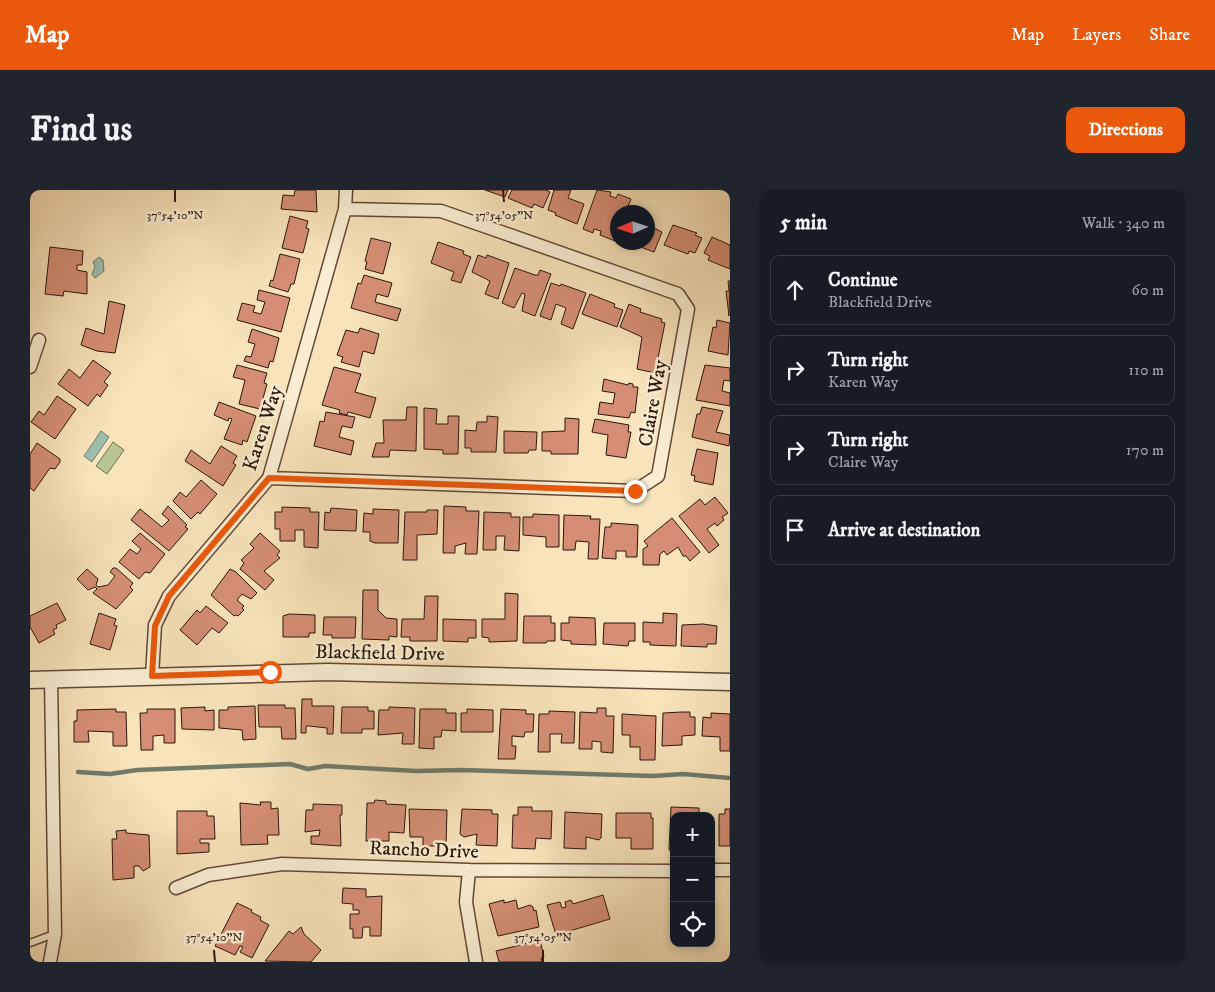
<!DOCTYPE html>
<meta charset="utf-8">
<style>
:root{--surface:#171b24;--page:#20242c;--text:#f1f3f6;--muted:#9ea1a6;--line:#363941;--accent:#ea580c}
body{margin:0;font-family:"IM FELL DW Pica",serif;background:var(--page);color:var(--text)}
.controls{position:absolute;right:15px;bottom:15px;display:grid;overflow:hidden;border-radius:10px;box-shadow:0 2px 8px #0003}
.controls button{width:45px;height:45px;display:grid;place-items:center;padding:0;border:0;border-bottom:1px solid var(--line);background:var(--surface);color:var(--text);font:25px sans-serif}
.compass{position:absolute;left:580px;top:15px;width:45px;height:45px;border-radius:50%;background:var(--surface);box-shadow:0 2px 8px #0003;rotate:267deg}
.stop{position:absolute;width:15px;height:15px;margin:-11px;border:4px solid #ea580c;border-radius:50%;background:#fff}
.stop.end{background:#ea580c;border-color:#fff;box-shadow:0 1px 5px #0008}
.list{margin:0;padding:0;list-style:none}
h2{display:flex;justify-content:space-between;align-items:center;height:65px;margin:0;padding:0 20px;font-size:21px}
h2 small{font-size:16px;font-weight:400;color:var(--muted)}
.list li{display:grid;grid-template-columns:32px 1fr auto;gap:15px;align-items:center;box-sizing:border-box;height:70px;margin:0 10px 10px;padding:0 10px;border:1px solid var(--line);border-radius:10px}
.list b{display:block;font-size:19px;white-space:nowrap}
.list p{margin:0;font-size:16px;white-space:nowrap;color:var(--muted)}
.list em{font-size:16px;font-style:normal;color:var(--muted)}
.icon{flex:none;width:28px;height:28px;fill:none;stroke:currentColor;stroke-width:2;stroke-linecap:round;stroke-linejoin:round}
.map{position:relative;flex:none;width:700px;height:772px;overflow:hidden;border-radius:10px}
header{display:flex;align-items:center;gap:30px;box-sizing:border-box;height:70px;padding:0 25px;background:var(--accent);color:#fff}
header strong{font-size:24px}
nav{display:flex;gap:28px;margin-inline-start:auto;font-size:18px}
.intro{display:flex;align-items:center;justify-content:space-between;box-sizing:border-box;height:120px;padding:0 30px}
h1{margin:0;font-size:35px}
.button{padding:12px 22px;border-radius:10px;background:var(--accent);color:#fff;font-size:18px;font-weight:700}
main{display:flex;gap:30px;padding:0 30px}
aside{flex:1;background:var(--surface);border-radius:10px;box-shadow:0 2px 8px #0003}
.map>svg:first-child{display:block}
.green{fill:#b9c493;stroke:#726e4e}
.water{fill:#9dbead;stroke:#707b6c}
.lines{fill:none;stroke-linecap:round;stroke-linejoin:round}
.stream{stroke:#707b6c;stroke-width:4.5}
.building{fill:#d58e75;stroke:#2c170a}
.service-casing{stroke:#5f4a36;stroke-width:9}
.minor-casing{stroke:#5f4a36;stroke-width:15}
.tertiary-casing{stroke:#5f4a36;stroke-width:19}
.service{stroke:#faedd2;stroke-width:6}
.minor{stroke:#faedd2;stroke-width:12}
.tertiary{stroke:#faedd2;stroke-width:16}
.route{stroke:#ea580c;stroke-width:6}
.ticks{fill:none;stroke:#2c170a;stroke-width:2}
.labels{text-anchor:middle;stroke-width:5;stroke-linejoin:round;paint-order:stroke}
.street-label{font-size:20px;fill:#2c170a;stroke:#faedd2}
.ticks-label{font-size:12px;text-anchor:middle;fill:#2c170a;stroke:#faedd2;stroke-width:5;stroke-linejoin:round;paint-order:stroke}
</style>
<header>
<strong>Map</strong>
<nav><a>Map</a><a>Layers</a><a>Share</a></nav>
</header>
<div class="intro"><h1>Find us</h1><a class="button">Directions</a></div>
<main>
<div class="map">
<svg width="700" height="772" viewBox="0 0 700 772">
<rect width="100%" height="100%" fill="#f8e3ba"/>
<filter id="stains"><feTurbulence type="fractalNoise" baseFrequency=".004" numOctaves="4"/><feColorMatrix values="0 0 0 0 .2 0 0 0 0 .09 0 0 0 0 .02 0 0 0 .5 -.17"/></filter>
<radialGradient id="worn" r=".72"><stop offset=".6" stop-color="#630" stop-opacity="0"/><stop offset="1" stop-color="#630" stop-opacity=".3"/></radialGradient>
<!-- green -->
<path class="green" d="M83,252L94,260L77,284L66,276Z"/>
<!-- water -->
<path class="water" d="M69,67L73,70L74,81L65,88L62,84L65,77L63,72Z
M71,241L79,247L62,272L54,266Z"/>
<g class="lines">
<!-- stream -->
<path class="stream" d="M48,582L80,584L107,580L260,574L278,579L295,576L386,581L432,580L623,586L653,584L700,588"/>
</g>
<!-- building -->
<path class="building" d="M265,0H286L287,22L251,19L253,5L264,6Z
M455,0H478L475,7Z
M482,0H516L520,2L513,18L504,14L502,18L478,8Z
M524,0H541L538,8L554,14L547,34L525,25L526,23L518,20Z
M567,0L581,2L580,6L586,8L588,4L601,9L596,22H588V45L585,51L570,45L571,41L564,39L563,43L553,39Z
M260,26L278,31L276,38L279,39L273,63L252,58Z
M618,35L632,42L624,62L600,53L618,52Z
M643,35L667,43L665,45L672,48L665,63L659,61L658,64L634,55Z
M682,47L700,55V79L678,70L680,66L674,63Z
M341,48L361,53L353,84L335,79L337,72L335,71Z
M408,52L434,61L433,64L441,67L431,93L421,90L424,82L401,73Z
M20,57L53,61L52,75H47V80L57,82V104L34,101L33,106L15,104Z
M250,64L270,69L264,94H261L258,102L239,96L241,90L243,91Z
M448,65L456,68L457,65L479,73L468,109L455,104L460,91L442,82Z
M485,78L505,85H508L510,80L521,84L505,126L492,121L495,104L492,103L484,118L472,113Z
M334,85L362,93L358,107L347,104L345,112L371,119L367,131L321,118L328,93L331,94Z
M698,91H700L699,126L696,101H699Z
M521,93L530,96L531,94L556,103L543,139L531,134L536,118L526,114L521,130L510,126Z
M229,100L260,108L251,142L207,130L212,113L225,116L223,122L231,124L235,112L227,110Z
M560,104L585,114L584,117L593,120L587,137L552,124Z
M79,111L95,115L85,163L67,161L51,155L56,138L74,144Z
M599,114L611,119L610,122L632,129L631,132L635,133L625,183L607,179L612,147L590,137Z
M687,130L700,133L698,165L678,161L683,137L686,138Z
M330,138L349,144L344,164L333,161L329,177L311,172L313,167L307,165L316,140L328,143Z
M222,139L249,148L243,172L240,171L238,178L214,171L216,166L221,167L225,154L218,152Z
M63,170L81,183L74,192L78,195L70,207L67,204L58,216L28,194L39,179L50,188Z
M207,175L237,183L234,193L237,194L230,219L209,214L215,190L203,187Z
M675,175L700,178V191L694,190L692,201L700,203V216L666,210Z
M304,177L331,184L325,202L346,208L340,228L318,222L317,225L309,223L310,220L292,215Z
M574,189L598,195L599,193L603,194V197H608L605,223L601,222L599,228L568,224L570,212L583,214L585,203L572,201Z
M27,206L46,219L25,249L1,232L9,221L14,225Z
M189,212L226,226L217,252L213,250L212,255L194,249L202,229L199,228L198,231L184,225Z
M377,217H387L386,261L360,260L359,267H342L346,253H354L353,230H376Z
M672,217L693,221L686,242L700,245L699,256L662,247L667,224H670Z
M394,218L407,219L406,234H418V226H429L428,264H413V260L394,259Z
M296,222L325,227L322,238L312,236L309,247L324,251L321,265L284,256L290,231L294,232Z
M457,226L468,227L466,262H441V258H435V240L446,241L447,232H457Z
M535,228L549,229L548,264H521V261H512V242L535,241Z
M565,229L599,235L598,242H601L596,268L576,265L578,245L562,242Z
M474,241L507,242L506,260H499L498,263H474Z
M7,253L30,269V272L25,279L20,278L4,301L0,298V264Z
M191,256L207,266L203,273L206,275L193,296L155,271L161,260L180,274Z
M667,259L688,263L683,295L664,291L665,286L661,285Z
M171,290L187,304L170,324L168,322L161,329L143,311L150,302L156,307Z
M685,307L698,323L692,327L694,330L687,336L685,333L677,339L689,355L679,363L649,326L670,309L675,315Z
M138,316L157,335L155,337L158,339L139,361L101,330L110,319L132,337L139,330L132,324Z
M414,316L436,317V321H449L447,364H435L436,353L425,356V363H413Z
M252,317L280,318V322H289L288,358L274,357V340H265V351H250V339H245V322H252Z
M301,318L327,320L326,341L294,340L295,322L300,323Z
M343,319L369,320L368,353H345L340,351V342H333L334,323L343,324Z
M397,320H408L407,344L387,345V370H373L375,322H397Z
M454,322L481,323V327H490L489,361L474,360L475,346H466V360H453Z
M503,324L529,325V357H516V347L493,345V327H503Z
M534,325L561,326L560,329H570L568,369H558L559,352L546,351L545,360H533Z
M642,328L670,362L660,371L656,366H653L648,357L637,365L634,361L630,364L629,375H613V359L618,356L614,351Z
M581,333L608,335L607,367H596V361H586V369L572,368L575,337H581Z
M110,343L135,364L120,383L115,382L109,389L89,372L100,359L107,364L111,359L102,351Z
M230,343L250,361L247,365L250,368L234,381L244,390L235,400L210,379L214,373L211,370L224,358L220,354Z
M83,378H86L103,393L100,397L103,400L86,419L63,403L67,399L65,397L58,400L47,389L57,379L68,389L66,395L68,397L78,395L85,386L80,382Z
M200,379L206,382L227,403L221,409L212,404L207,410L214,416L212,418L214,420L208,426L206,425L204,426L181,405Z
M333,400H348V420L356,428L367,429V447L359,446V450L332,449Z
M475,403L488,404L487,451L459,452V448L452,447V429H475Z
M395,406H408L407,451H380V447H371L372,429H394Z
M27,413L36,430L26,435L27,438L23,440L25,444L9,453L0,437V426Z
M176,416L198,433L189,443L182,438L167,455L150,440L167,420L170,423Z
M69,423L86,429L84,435L87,436L80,460L60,454Z
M633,423L647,424L646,456L620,455V452H613V432L633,433Z
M259,424L285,425V443H279V447H253V426Z
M494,426H521V433H525V451H517L516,453H493Z
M294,427H326L325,448H302V445H293Z
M539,427L565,428L566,455L541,454V451L531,450V433H539Z
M413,429L446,430V448H438V452L413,451Z
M574,433H605V451H599L598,456L573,454Z
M673,434L687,436L686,454H677V457L651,456L652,435Z
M272,509H282V516H304L303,544H297V538L279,536H276V543H271Z
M228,515H255V518H265L266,549H252L251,537H229Z
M225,516L226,549L213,550L212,540L189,538V520H198V517Z
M175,517V521L184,520V540L152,539L151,518Z
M312,517H338V521H344V539H332V543H311Z
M359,517L385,518L384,554H372L373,543L348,545L349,520H359Z
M567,518H576V526H584L583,563L571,562V552L562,551V559H549L550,522L567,523Z
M86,519V522H96L97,556H83V542L58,541L59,552H44V531H47V520Z
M117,519H145V553H134V545L123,546V560H111L110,523H117Z
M390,519H416V523H426V541L412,540L411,547H404V559L389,558Z
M437,519L463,520V542H431V523H437Z
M471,519L496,520V524H504L503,542H495L494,547L482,546V556H486L485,569H468Z
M519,521L545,522L544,553H531L532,544H520V562H508L509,524H519Z
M652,522H660V527H665V545L652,546V555L632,556L633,523Z
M681,523L700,524V561H690V547L672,546L673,527L681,528Z
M592,524L626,526L625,570H610V557H600V545H592Z
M345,610L356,611V614L376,615L374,643L359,642V651H336L337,613H344Z
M230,612H241V619L248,618L249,645H237L238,654L211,655L210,613L231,615Z
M283,614L312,615V625H310L311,656L281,654V646H289L290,640L275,642L276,620H283Z
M488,617H502V621H522L521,649L506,648L505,659L482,658L483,625H488Z
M641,617L669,618V624L677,625L644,626V660H639Z
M379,619L417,620L416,656H393V647H380Z
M432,619L462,620V624H468L467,656L446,655L447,644L434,647L430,644Z
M695,619H700V656H689V624H695Z
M147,621H177V626H184L185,649H170V653H179V662L147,664Z
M535,622L572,624L571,648L569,650L556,647V659L534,658Z
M586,623H621V628H623V659H601V648H586Z
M96,640V643L119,645L120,677L113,681L109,676H104V688L83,690L82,649H87L86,641Z
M313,698L336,699V707L352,706L351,746H340V737H333L332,748H323V739H320V724H329V720H323V714L312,713Z
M573,705L580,729L526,745L517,715L530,712L532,718L536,717L535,712L541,710L543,714Z
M474,710V713L486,710L488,719L500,715L503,717L504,721L506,720L509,737L468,746L459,714Z
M207,713L222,720L221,722L231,727L230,730L239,735L222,768L210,762L213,757L210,756L205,765L185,756Z
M271,737L274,744L291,760L281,772L235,771L259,741L263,744Z
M510,750L514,767L511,768L512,772H469L466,761Z"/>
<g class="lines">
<defs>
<path id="service" d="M0,753L24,744"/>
<path id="minor" d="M0,177L9,150
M239,288L605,301L628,286L658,119L648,104L411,21L315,19
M122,486L125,435L139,406L239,288L315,19L316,0
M439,680L436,712L446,772
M681,680H700
M146,698L178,685L252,674L439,680L644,681
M20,772L25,744L21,489"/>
<path id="tertiary" d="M0,490L298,482L700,492"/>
</defs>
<!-- service casing -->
<use href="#service" class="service-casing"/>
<!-- minor casing -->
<use href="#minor" class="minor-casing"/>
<!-- tertiary casing -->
<use href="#tertiary" class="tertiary-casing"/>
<!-- service -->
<use href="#service" class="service"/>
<!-- minor -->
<use href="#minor" class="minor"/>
<!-- tertiary -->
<use href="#tertiary" class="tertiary"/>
</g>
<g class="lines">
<!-- route -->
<path class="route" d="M240,482L122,486L125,436L139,406L239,288L605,301"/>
</g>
<!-- ticks -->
<path class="ticks" d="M145,0V12M473,0L474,12M184,760L185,772M513,760V772"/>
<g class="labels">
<!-- street labels -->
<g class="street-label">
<text transform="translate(622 213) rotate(-80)" y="7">Claire Way</text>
<text transform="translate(232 238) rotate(-72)" y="7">Karen Way</text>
<text transform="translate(350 462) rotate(1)" y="7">Blackfield Drive</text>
<text transform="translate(394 659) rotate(2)" y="7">Rancho Drive</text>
</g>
</g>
<g class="ticks-label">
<text x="145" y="29">37°54'10"N</text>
<text x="474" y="29">37°54'05"N</text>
<text x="184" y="751">37°54'10"N</text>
<text x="513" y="751">37°54'05"N</text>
</g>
<rect width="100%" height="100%" filter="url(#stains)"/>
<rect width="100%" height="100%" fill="url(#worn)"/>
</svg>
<div class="controls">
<button>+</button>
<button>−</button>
<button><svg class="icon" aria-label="locate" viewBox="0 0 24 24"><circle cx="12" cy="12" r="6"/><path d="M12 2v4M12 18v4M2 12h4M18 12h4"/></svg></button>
</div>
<svg class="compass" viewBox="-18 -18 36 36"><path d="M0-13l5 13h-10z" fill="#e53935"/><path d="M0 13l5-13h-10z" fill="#9ea1a6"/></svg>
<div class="stop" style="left:240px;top:482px"></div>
<div class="stop end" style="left:605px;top:301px"></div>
</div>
<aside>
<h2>5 min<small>Walk · 340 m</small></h2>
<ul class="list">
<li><svg class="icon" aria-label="ahead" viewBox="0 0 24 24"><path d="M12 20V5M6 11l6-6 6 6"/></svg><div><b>Continue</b><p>Blackfield Drive</p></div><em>60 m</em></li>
<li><svg class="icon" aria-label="right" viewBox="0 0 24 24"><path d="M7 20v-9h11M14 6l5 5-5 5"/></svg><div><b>Turn right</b><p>Karen Way</p></div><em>110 m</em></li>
<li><svg class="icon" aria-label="right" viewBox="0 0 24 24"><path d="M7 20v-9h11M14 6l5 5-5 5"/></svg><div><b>Turn right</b><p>Claire Way</p></div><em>170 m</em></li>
<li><svg class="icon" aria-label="arrive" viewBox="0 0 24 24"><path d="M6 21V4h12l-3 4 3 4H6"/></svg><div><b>Arrive at destination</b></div></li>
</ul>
</aside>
</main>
